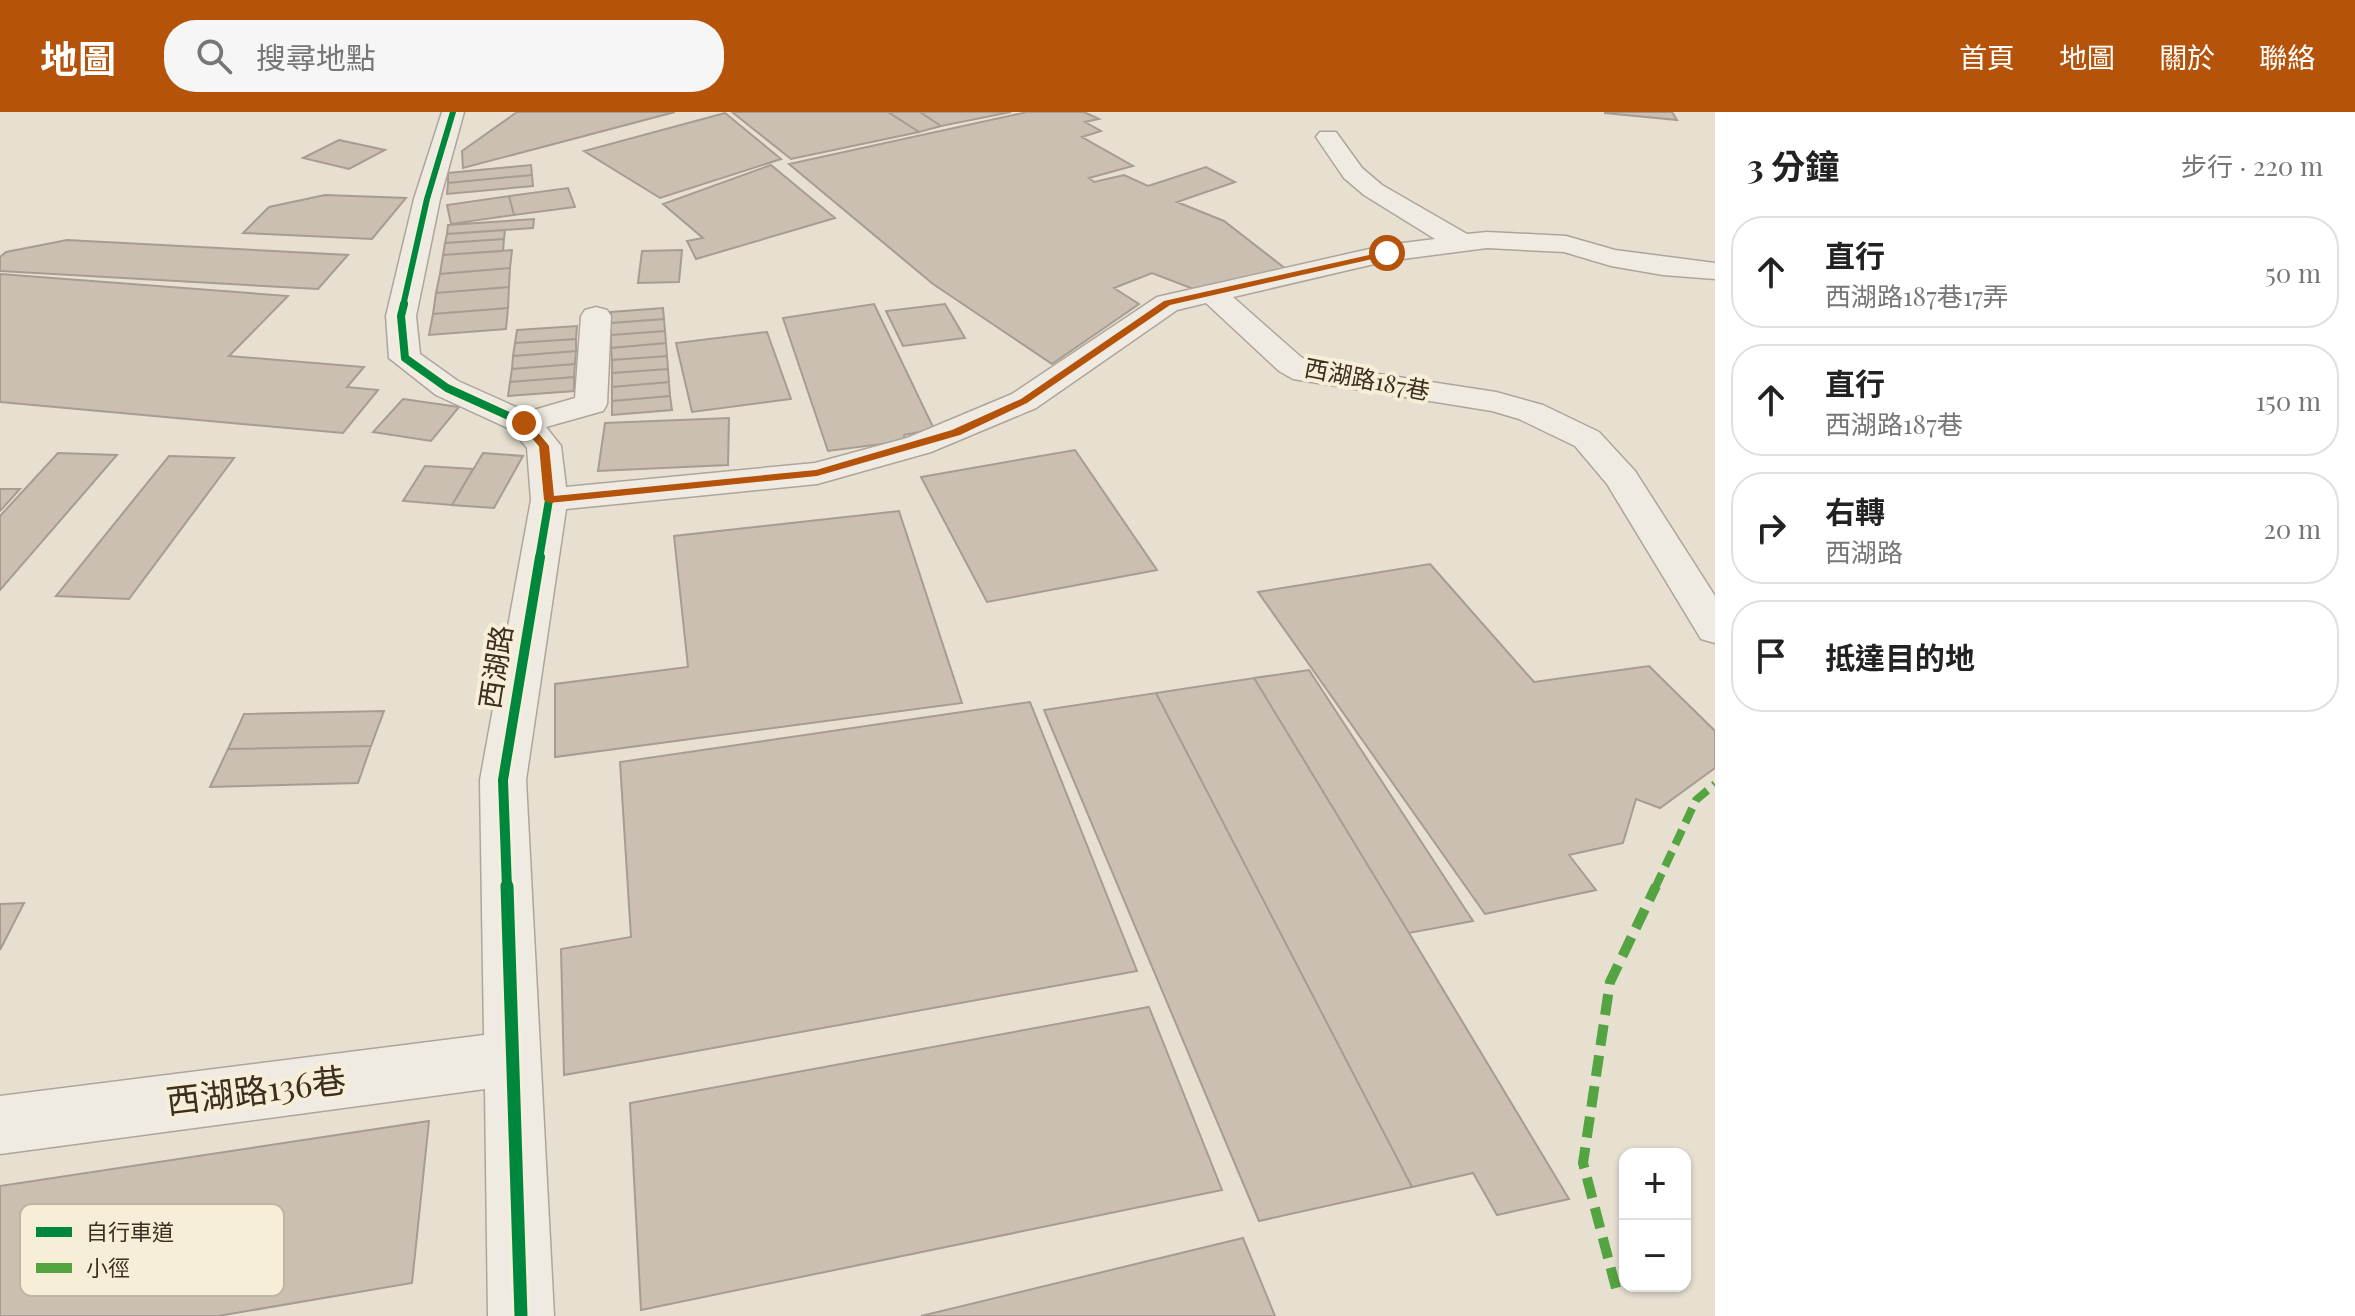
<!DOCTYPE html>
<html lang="zh-TW">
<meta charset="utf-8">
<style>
:root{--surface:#fff;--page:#f6f6f6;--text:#222;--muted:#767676;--line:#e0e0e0;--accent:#b45309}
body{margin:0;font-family:"Playfair Display","Noto Sans TC",serif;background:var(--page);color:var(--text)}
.controls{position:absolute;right:24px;bottom:24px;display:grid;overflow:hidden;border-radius:16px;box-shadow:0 2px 6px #0004}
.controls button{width:72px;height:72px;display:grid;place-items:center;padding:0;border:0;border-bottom:2px solid var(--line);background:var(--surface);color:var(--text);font:40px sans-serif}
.stop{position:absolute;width:24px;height:24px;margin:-18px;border:6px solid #b45309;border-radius:50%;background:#fff}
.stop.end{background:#b45309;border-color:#fff;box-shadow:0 2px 8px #0008}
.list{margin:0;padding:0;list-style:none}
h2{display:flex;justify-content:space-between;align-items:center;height:104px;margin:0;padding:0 32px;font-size:34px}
h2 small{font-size:26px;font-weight:400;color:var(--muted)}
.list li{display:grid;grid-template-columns:52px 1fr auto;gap:24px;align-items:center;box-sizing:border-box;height:112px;margin:0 16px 16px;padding:0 16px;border:2px solid var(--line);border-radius:32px}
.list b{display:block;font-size:30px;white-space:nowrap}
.list p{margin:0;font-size:26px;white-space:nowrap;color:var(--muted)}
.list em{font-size:26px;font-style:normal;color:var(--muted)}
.icon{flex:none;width:44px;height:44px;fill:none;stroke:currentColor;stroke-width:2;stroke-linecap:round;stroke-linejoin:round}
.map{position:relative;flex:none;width:1715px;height:1204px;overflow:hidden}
header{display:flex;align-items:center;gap:48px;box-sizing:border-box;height:112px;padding:0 40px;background:var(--accent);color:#fff}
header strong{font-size:38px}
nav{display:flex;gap:44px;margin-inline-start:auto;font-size:28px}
.search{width:560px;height:72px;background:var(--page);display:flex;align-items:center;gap:20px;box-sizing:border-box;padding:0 28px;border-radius:32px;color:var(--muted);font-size:30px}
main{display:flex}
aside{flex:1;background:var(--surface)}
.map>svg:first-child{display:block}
.building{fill:#cbbfb2;stroke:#a89c90;stroke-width:2}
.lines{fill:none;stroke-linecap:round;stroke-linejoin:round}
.minor-casing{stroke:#ada599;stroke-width:3}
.minor{fill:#efebe3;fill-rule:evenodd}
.quiet-far1{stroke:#54a441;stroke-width:8;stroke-dasharray:16 8;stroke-linecap:butt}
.quiet{stroke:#54a441;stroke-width:10;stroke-dasharray:21 10;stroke-linecap:butt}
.cycleway-far3-casing{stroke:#f7eed8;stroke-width:9}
.cycleway-far2-casing{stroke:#f7eed8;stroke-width:12}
.cycleway-far1-casing{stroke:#f7eed8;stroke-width:15}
.cycleway-casing{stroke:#f7eed8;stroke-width:18}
.cycleway-far3{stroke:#00873e;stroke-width:6}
.cycleway-far2{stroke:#00873e;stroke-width:8}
.cycleway-far1{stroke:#00873e;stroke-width:10}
.cycleway{stroke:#00873e;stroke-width:13}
.route{fill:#b45309}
.labels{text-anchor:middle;stroke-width:8;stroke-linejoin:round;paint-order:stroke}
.far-street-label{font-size:24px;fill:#3d2e20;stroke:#f7eed8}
.street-label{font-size:28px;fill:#3d2e20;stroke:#f7eed8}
.near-street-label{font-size:34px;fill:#3d2e20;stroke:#f7eed8}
.key{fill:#f7eed8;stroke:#bfb4a1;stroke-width:2}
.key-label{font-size:22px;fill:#3d2e20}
</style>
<header>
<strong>地圖</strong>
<div class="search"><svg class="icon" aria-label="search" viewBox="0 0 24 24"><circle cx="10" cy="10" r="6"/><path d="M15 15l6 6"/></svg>搜尋地點</div>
<nav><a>首頁</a><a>地圖</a><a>關於</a><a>聯絡</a></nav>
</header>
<main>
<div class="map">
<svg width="1715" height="1204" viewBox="0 0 1715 1204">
<rect width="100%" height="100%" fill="#e7e0d1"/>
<!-- building -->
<path class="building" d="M517,0H675L463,56L462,39Z
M732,0H888L919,20L791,47Z
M888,0H920L941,14L919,20Z
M920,0H1011L941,14Z
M1027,0H1084L1099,7L1085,10L1101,19L1082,25L1133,54L1089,66L1094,70L1124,63L1148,74L1206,55L1235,70L1177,90L1224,109L1286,157L1201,180L1152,161L1114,176L1139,192L1052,252L933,172L789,52Z
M1605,0H1672L1677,8L1605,1Z
M725,1L781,47L660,86L584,39Z
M339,28L385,38L349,57L303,46Z
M531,53L532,63L448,71V61Z
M771,53L835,106L696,147L687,129L703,126L663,92Z
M532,63L533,74L447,82L448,71Z
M568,76L575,95L514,103L509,84Z
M325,83L406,86L372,127L243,121L269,95Z
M509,84L514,103L451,112L447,93Z
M534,107L533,116L447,122L448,113Z
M505,118L504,127L445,131L447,122Z
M504,127L503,139L443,143L445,131Z
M67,128L348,143L318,177L0,159V145L6,140Z
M512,138L510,156L440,162L443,143Z
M682,138L679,170L638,171L642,139Z
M510,156L509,175L436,181L440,162Z
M0,162L288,184L229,244L364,255L347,275L378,278L343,321L0,290Z
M509,175L508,196L433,202L436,181Z
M874,192L934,317L904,323L905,329L828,339L783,206Z
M945,192L965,226L903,234L886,199Z
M508,196L506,217L429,223L433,202Z
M663,196L664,207L611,211V200Z
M664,207L665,219L611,223V211Z
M577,214L576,227L515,231L517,218Z
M665,219L666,231L611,236V223Z
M767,220L791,287L692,300L676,231Z
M576,227V239L513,244L515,231Z
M666,231L667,244L612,248L611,236Z
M576,239L575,252L512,257L513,244Z
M667,244L668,257L612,261V248Z
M575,252L574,265L510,270L512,257Z
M668,257L669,270L612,275V261Z
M574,265V279L508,284L510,270Z
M669,270L670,284L612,289V275Z
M670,284L672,298L612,303V289Z
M403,287L459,295L431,329L373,320Z
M729,306L728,353L598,359L605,311Z
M1075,338L1157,458L987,490L921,365Z
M58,341L117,343L0,478V404Z
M483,341L523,344L494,396L452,393Z
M169,344L234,346L129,487L56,484Z
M425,354L473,357L452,393L403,389Z
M0,377H20L0,399Z
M899,399L962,591L555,645V572L688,555L674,424Z
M1430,452L1534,570L1649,554L1715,619V656L1660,696L1636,687L1623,731L1569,743L1596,778L1485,802L1258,480Z
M1309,558L1473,809L1409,821L1254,566Z
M1254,566L1409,821L1569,1087L1497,1103L1473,1061L1412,1075L1156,581Z
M1156,581L1412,1075L1259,1109L1044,598Z
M1030,590L1137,859L564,963L561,837L631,825L620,650Z
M384,599L371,634L228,637L244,602Z
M371,634L358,671L210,675L228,637Z
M24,791L0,838V792Z
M1149,895L1222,1078L641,1198L630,991Z
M429,1009L412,1171L218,1204H0V1074Z
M1243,1126L1275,1204H921Z"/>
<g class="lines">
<defs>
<path id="minor" d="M442,0H464L440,87L416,204L420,242L458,269L527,300L575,286L581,204L585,198L596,195L607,198L611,204L607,292L603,299L546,315L561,334L566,375L815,351L907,326L1012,282L1157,185L1387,133L1435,127L1364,83L1344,66L1316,25L1320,20H1336L1362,56L1382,73L1467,122L1487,120L1566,124L1615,138L1715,151V167L1663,163L1611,154L1564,140L1487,136L1387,149L1233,185L1301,245L1313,252L1496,280L1543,293L1599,320L1635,359L1715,484V531L1701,527L1607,372L1575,334L1519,307L1492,299L1293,267L1279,259L1206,191L1177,198L1036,296L931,340L817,372L566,397L526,668L554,1204H488L485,977L0,1042V984L484,923L480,668L531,388L527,336L512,318L436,283L389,246L386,204L414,87Z"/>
</defs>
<!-- minor casing -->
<use href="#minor" class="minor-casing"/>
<!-- minor -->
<use href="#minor" class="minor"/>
<!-- quiet-far1 -->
<path class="quiet-far1" d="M1655,776L1696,688L1715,672"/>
<!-- quiet -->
<path class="quiet" d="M1616,1176L1583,1051L1610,870L1656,774"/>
<defs>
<path id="cycleway-far3" d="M403,194L427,87L453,0"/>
<path id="cycleway-far2" d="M404,192L401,204L405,246L447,276L524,311L544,334L549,388L539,447"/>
<path id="cycleway-far1" d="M507,776L503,668L540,445"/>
<path id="cycleway" d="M507,774L521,1204"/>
</defs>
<!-- cycleway-far3 casing -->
<use href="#cycleway-far3" class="cycleway-far3-casing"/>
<!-- cycleway-far2 casing -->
<use href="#cycleway-far2" class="cycleway-far2-casing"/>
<!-- cycleway-far1 casing -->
<use href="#cycleway-far1" class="cycleway-far1-casing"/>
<!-- cycleway casing -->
<use href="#cycleway" class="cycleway-casing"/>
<!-- cycleway-far3 -->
<use href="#cycleway-far3" class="cycleway-far3"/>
<!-- cycleway-far2 -->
<use href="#cycleway-far2" class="cycleway-far2"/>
<!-- cycleway-far1 -->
<use href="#cycleway-far1" class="cycleway-far1"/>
<!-- cycleway -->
<use href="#cycleway" class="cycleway"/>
</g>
<!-- route -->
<path class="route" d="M1387,139L1390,143L1170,193L1027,291L960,323L817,364L549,391L544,388L539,334L519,311L528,309L549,334L554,384L816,358L952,318L1021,287L1164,189Z"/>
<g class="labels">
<!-- far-street labels -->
<g class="far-street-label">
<text transform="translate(1367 268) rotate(11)" y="8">西湖路187巷</text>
</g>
<!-- street labels -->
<g class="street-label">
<text transform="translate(496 555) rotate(-81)" y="10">西湖路</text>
</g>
<!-- near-street labels -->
<g class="near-street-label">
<text transform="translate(256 979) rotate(-7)" y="12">西湖路136巷</text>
</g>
</g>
<!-- legend -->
<rect x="20" y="1092" width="264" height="92" rx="12" class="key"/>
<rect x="36" y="1115" width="36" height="10" fill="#00873e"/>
<rect x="36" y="1151" width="36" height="10" fill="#54a441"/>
<g class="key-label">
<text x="86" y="1128">自行車道</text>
<text x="86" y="1164">小徑</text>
</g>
</svg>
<div class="controls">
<button>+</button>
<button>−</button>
</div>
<div class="stop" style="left:1387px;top:141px"></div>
<div class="stop end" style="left:524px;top:311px"></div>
</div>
<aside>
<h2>3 分鐘<small>步行 · 220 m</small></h2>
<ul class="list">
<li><svg class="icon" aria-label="ahead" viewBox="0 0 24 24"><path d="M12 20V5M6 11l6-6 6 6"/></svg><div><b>直行</b><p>西湖路187巷17弄</p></div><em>50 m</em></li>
<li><svg class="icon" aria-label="ahead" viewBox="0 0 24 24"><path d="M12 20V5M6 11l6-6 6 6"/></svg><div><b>直行</b><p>西湖路187巷</p></div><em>150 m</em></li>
<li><svg class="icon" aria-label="right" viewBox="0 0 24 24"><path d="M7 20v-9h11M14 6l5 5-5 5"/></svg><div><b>右轉</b><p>西湖路</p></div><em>20 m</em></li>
<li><svg class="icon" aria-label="arrive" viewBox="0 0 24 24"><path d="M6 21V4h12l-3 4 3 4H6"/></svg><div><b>抵達目的地</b></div></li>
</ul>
</aside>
</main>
